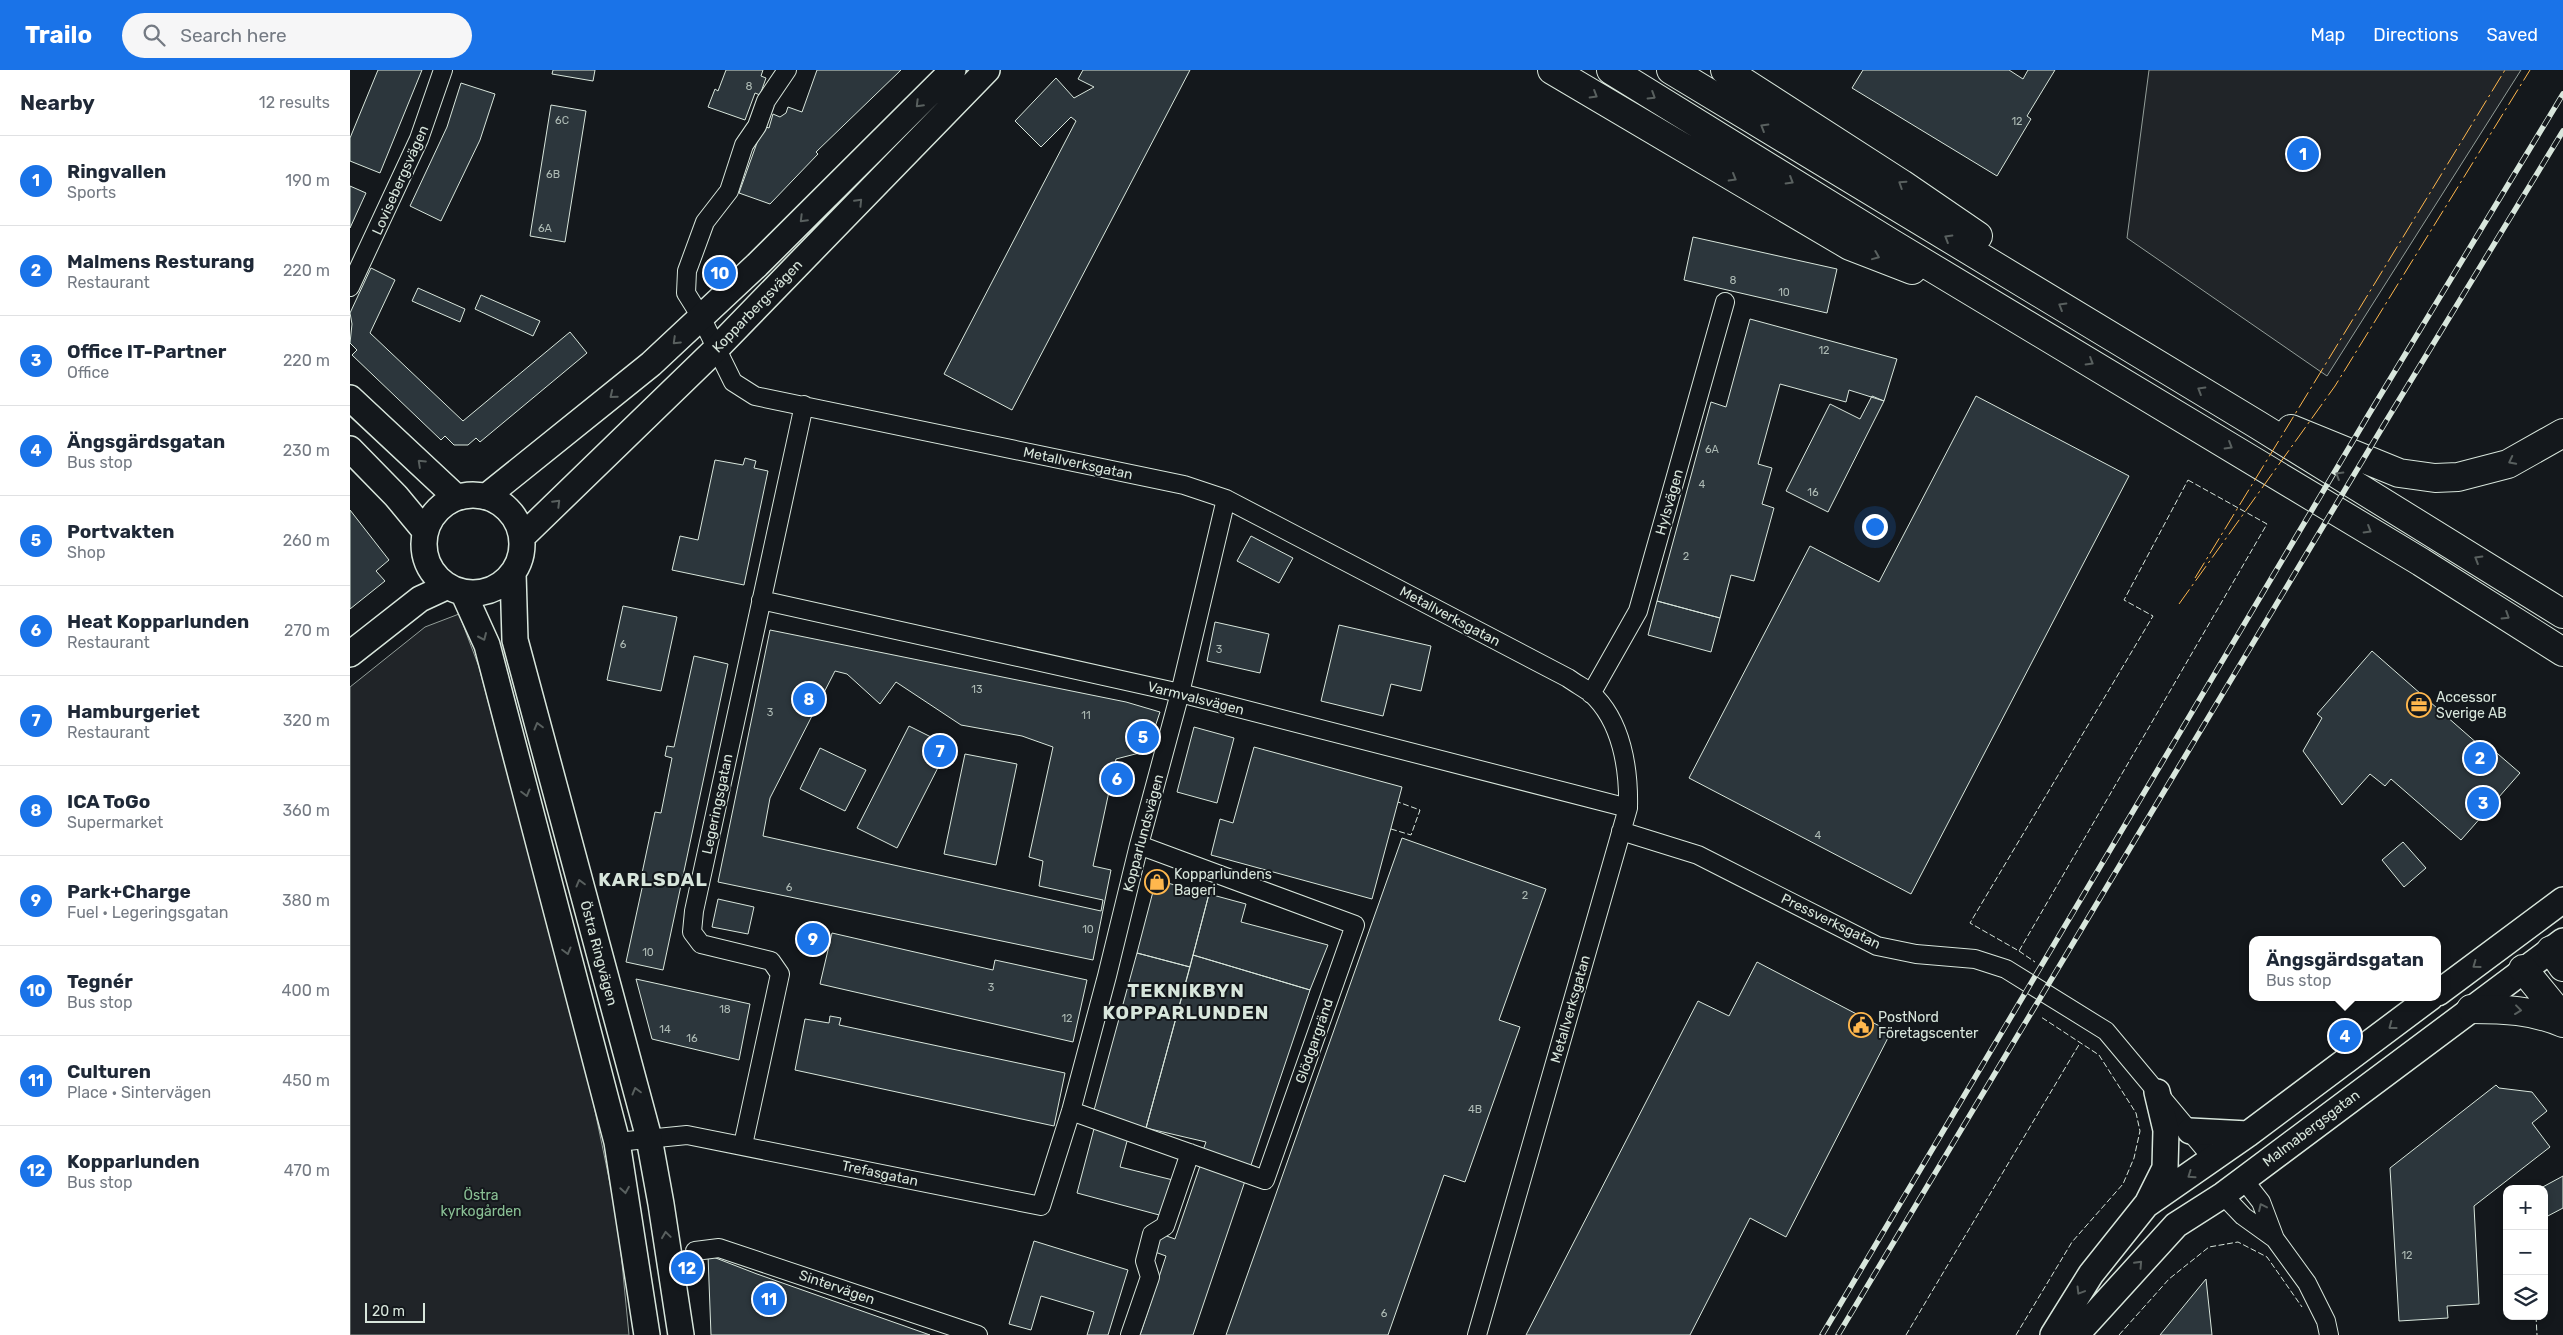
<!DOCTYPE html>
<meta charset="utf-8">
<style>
:root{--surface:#fff;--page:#f6f6f7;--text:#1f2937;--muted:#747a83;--line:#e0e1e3;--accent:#1a73e8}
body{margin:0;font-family:Rubik,sans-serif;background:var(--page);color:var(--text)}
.controls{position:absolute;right:15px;bottom:15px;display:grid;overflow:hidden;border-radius:10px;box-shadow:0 2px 8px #0003}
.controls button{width:45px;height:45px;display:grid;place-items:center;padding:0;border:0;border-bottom:1px solid var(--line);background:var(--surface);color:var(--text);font:25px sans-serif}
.scale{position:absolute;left:15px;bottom:12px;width:60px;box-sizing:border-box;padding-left:5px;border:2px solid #d8e6dc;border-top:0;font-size:14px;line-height:18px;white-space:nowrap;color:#d8e6dc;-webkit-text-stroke:4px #14181c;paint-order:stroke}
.you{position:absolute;left:1524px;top:456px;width:18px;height:18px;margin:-12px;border:4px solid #fff;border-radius:50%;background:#1a73e8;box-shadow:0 0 0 8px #1a73e833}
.badge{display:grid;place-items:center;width:32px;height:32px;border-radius:50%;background:var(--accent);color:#fff;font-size:16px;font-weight:700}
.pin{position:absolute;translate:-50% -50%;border:2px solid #fff;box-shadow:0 1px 5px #0006}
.popup{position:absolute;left:1899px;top:866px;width:192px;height:65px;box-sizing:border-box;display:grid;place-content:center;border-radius:10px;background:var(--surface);filter:drop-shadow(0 1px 4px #0005);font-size:16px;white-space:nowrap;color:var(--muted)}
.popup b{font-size:19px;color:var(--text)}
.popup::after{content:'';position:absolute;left:50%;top:100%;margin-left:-10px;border:10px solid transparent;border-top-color:var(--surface)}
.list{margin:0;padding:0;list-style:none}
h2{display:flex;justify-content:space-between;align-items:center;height:65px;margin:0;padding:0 20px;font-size:21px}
h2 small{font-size:16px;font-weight:400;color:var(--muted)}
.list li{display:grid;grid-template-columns:32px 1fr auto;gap:15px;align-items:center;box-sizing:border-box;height:90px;padding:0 20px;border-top:1px solid var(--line)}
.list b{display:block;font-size:19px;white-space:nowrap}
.list p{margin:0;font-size:16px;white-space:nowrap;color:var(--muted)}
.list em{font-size:16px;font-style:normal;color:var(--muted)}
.icon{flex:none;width:28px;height:28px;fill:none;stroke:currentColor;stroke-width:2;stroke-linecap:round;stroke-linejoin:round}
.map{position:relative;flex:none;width:2213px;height:1265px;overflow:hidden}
header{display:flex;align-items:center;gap:30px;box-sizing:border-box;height:70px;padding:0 25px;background:var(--accent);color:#fff}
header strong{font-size:24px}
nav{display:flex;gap:28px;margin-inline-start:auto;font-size:18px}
.search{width:350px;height:45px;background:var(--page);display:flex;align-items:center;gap:12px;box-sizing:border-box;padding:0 18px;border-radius:28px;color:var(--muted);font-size:19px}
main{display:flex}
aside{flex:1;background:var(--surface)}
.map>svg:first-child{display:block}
.green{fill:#202428;stroke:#939e99}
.building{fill:#2c363c;stroke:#d8e6dc;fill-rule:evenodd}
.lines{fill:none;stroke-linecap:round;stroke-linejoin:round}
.street-casing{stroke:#d8e6dc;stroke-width:20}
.secondary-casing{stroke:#d8e6dc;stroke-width:28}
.highway-casing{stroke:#d8e6dc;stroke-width:30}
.street{stroke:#14181c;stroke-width:18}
.secondary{stroke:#14181c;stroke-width:25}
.highway{stroke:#14181c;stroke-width:28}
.rail-casing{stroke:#d8e6dc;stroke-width:5.5}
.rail{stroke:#14181c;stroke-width:4;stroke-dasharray:11;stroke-linecap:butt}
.fence{stroke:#d8e6dc;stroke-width:1;stroke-dasharray:6 2.5;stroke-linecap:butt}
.power{stroke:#ffb74d;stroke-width:1;stroke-dasharray:18 4 2.5 4;stroke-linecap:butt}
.oneway{stroke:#59605f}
.labels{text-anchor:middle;stroke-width:4;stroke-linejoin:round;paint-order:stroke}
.number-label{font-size:11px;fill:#adbab4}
.street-label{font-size:14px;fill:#d8e6dc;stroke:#14181c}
.poi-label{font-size:14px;fill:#d8e6dc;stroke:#14181c;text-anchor:start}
.park-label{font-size:14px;fill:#8ac095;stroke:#14181c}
.district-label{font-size:19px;font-weight:bold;letter-spacing:1px;fill:#d8e6dc;stroke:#14181c}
</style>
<header>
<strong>Trailo</strong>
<div class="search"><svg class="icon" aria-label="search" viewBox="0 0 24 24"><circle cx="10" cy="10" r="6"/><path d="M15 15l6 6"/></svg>Search here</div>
<nav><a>Map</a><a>Directions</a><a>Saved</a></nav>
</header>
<main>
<aside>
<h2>Nearby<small>12 results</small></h2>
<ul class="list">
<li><span class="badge">1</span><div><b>Ringvallen</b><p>Sports</p></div><em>190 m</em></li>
<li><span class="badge">2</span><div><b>Malmens Resturang</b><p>Restaurant</p></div><em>220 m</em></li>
<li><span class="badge">3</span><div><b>Office IT-Partner</b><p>Office</p></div><em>220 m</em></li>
<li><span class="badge">4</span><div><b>Ängsgärdsgatan</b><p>Bus stop</p></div><em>230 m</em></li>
<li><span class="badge">5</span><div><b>Portvakten</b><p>Shop</p></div><em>260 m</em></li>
<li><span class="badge">6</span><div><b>Heat Kopparlunden</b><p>Restaurant</p></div><em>270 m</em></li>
<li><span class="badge">7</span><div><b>Hamburgeriet</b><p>Restaurant</p></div><em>320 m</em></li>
<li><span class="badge">8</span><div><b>ICA ToGo</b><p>Supermarket</p></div><em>360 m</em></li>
<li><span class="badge">9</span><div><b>Park+Charge</b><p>Fuel · Legeringsgatan</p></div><em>380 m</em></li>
<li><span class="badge">10</span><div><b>Tegnér</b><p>Bus stop</p></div><em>400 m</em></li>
<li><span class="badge">11</span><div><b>Culturen</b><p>Place · Sintervägen</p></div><em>450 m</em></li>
<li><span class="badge">12</span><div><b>Kopparlunden</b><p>Bus stop</p></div><em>470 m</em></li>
</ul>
</aside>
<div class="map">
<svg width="2213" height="1265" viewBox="0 0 2213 1265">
<rect width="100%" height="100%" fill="#14181c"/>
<!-- green -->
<path class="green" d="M1799,0H2171L1977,306L1777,168Z
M109,544L129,597L238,1007L268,1152L279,1265H0V617L75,557Z"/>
<!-- building -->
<path class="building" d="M28,0H72L30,103L0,91V68Z
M203,0H245L243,11L202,4Z
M376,0H413L411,6L416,8L410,25L405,23L395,50L358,37L365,19L368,21Z
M467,0H551L466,82L468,84L420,134L389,123L413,56L419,58L423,44L430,47L436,43L438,37L452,42Z
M733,0H840L662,340L594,304L726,51L721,47L691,77L665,51L706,8L724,28L744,17L728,9Z
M1513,0H1659L1673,9L1678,0H1705L1677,46L1681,49L1647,106L1502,18Z
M111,13L145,24L130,70L91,151L60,136L97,57Z
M201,35L236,41L215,172L180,166Z
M0,116L16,123L0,158Z
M1343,167L1487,199L1477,243L1334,210Z
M21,198L45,210L20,263L113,351L220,262L237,283L130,372L126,368L118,375H104L95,366L91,370L2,285L7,280L0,273L2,254L0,243Z
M68,218L115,239L110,252L62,231Z
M131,225L190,251L183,266L125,239Z
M1400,249L1547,289L1534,331L1499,320L1496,332L1430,314L1408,394L1422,398L1412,434L1424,438L1404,511L1381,505L1370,548L1307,531L1361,332L1376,337Z
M1522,326L1534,331L1478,442L1436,421L1480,334L1510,349Z
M1626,326L1779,406L1561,824L1339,708L1460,476L1529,512Z
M395,388L406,391L404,398L418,401L394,515L322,500L330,466L348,470L365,390L393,395Z
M0,440L39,490L26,501L35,511L0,539Z
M901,466L943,488L929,513L887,491Z
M1307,531L1370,548L1361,582L1298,565Z
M273,536L327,547L311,621L257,610Z
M865,552L919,564L910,603L857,591Z
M989,555L1081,576L1071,621L1041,614L1033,646L971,631Z
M420,560L776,632L810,642L797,681L766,689L743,796L761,800L743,890L368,812ZM485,601L497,604L530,634L546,612L611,655L672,666L703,677L679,787L693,791L689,816L753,830L751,841L413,766L420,728Z
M2022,581L2137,682L2141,678L2170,703L2111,770L2041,709L2035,716L2020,704L1992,735L1953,681L1972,648L1967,644Z
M344,586L378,594L313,900L276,892L294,809L291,808L305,742L311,743L322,688L315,686L317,676L324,677Z
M559,656L599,676L547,778L507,758Z
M844,657L884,668L867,733L827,722Z
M904,677L1052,717L1022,829L861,785L870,749L883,753Z
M470,678L516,700L495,741L450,719Z
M615,684L667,694L646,795L594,784Z
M1052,768L1196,819L1149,950L1170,957L1115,1112L1094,1105L1038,1265H876Z
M2053,772L2076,798L2054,817L2032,790Z
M806,810L859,824L840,897L787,883Z
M859,824L896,834L891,852L978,875L960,920L843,885Z
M368,829L404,837L398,864L362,857Z
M482,863L643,900L645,890L737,910L723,972L470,914Z
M787,883L840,897L796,1058L743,1044Z
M843,885L960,920L899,1101L852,1083L856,1072L796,1058Z
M1407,892L1541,962L1436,1167L1400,1148L1340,1265H1176L1348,931L1379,946Z
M286,909L400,934L389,990L302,969Z
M480,946L491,948L489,955L715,1003L704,1056L445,1000L455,949L479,953Z
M2146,1015L2149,1018L2182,1022L2197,1041L2182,1053L2200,1077L2124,1136L2129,1234L2097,1236L2098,1248L2049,1251L2040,1098Z
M745,1055L779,1064L770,1097L823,1110L813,1146L727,1123Z
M850,1096L895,1111L843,1265H790L816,1186L805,1182L811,1164L825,1169Z
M2213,1106V1138L2194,1148V1119H2189Z
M684,1171L778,1200L758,1265H737L744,1242L691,1226L681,1260L659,1254Z
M358,1185L407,1204L580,1265H361Z
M1856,1209L1862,1265H1810Z"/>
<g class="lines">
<defs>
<path id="street" d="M437,0L416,31L407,56L394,75L379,121L355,152L337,201L336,223L351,247L383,312L405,326L834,415L876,429L1218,608C1225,613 1234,618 1241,623C1272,651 1279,699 1278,738L1127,1265
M0,217L69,69L93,0
M411,530L830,623L1278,738
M1241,624L1288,541L1375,232
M1271,761L1348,785L1527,876L1566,884L1625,889L1656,899L1756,961L1863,1089
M721,1041L915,1110L1005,855L789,775
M267,1072L337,1065L691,1136L721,1041L757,906L789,775L830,623L876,429
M393,1075L430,904L421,891L351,874L342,862L344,841L454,335
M1893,1109L1911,1132L1925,1169L1957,1213L1976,1251L1979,1265
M1873,1125L1893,1146L1925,1169
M345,1181L369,1178L628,1265
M780,1265L800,1207L795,1191L802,1164L815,1156L840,1083"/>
<path id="secondary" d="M0,328L106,427
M0,379L46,426L75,461
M74 474a49 49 0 1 1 98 0a49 49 0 1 1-98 0Z
M137,426L301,294L407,195L603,0
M172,467L365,280L637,0
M163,503L165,570L299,1068L311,1134L331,1265
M113,522L137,575L267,1072L297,1265
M0,584L70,529L98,516
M2088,923L2213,830
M1840,1061L1898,1064
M1797,1134L1815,1098L1816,1060L1807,1022
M1703,1265L1741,1204L1796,1135L1898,1064L2081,927
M1726,1265L1826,1155L1873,1125L2213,871"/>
<path id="highway" d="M1202,0L1500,176L1562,200
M1261,0L1541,173L2071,492L2213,582
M1321,0L1908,355L2213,544
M1375,0L1552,114L1628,166
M1941,359L2049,403L2085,408L2108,407L2158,394L2213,363
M2201,880L2213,897
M2173,899L2213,948
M2121,939C2154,939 2182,940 2213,953"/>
</defs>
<!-- street casing -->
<use href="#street" class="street-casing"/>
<!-- secondary casing -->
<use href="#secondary" class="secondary-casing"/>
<!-- highway casing -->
<use href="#highway" class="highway-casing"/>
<!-- street -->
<use href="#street" class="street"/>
<!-- secondary -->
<use href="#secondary" class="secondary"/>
<!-- highway -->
<use href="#highway" class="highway"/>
<defs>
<path id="rail" d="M1472,1265L2019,344L2213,24
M1488,1265L2035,353L2213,61"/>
</defs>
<!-- rail casing -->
<use href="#rail" class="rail-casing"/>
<!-- rail -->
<use href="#rail" class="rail"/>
<!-- fence -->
<path class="fence" d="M1838,410L1917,454L1669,881L1620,853L1803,546L1774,530Z
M1041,759L1061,765L1070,740L1048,732
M1669,881L1685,892
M2186,1246L2187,1265
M1556,1265L1730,973
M1666,1265L1722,1172L1773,1114L1784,1088L1790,1061L1786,1043L1749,985L1691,947
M1769,1265L1819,1209L1859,1177L1888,1172L1917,1187L1952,1237"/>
<!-- power -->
<path class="power" d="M1845,508L2155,0
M1829,534L1985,316L2180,0"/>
</g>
<!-- one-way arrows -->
<defs><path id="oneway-chevron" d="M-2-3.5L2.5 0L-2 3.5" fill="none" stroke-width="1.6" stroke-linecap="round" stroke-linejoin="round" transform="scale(1.25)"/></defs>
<g class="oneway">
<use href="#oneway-chevron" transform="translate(1244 25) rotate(31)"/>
<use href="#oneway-chevron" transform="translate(1302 26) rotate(32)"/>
<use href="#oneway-chevron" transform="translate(569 34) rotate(135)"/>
<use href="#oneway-chevron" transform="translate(1414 57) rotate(-149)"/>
<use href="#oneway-chevron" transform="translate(1383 108) rotate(30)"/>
<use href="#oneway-chevron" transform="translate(1440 111) rotate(31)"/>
<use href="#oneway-chevron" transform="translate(1552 114) rotate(-147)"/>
<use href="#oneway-chevron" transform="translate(509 132) rotate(-46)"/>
<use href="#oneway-chevron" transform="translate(453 149) rotate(135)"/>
<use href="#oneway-chevron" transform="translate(1598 168) rotate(-149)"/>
<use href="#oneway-chevron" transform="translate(1526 186) rotate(22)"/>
<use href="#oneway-chevron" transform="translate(1712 236) rotate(-149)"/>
<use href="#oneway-chevron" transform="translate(326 271) rotate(136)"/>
<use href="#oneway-chevron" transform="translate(1740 292) rotate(31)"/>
<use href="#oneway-chevron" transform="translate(1851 320) rotate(-149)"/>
<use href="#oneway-chevron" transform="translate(263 325) rotate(141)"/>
<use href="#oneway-chevron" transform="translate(1879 376) rotate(31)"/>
<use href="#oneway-chevron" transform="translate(2162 391) rotate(153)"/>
<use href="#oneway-chevron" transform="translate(71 393) rotate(-137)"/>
<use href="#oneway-chevron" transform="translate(1989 405) rotate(-149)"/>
<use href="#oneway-chevron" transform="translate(207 433) rotate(-45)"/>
<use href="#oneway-chevron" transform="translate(2018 460) rotate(31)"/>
<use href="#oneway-chevron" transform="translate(2128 489) rotate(-149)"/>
<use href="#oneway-chevron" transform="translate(2156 546) rotate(32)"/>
<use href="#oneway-chevron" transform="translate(133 567) rotate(66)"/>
<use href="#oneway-chevron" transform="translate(188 656) rotate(-105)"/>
<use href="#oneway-chevron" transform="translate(176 723) rotate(75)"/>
<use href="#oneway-chevron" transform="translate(230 813) rotate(-105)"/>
<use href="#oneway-chevron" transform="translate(217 881) rotate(75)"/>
<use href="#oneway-chevron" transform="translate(2126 895) rotate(144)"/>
<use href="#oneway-chevron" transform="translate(2168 940) rotate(7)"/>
<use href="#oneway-chevron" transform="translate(2042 956) rotate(143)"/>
<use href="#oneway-chevron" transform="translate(286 1021) rotate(-105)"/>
<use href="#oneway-chevron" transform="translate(1841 1105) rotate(145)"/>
<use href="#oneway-chevron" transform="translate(275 1120) rotate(81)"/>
<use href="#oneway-chevron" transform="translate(1912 1137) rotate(-115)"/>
<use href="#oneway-chevron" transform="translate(316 1165) rotate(-98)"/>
<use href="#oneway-chevron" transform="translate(1789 1194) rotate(-47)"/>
<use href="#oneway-chevron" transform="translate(1730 1221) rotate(121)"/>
</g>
<!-- icons -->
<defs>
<symbol id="office-ring" viewBox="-11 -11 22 22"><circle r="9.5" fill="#14181c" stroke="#ffb74d" stroke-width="1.5"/><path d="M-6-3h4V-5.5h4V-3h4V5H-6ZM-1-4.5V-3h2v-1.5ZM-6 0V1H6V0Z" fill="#ffb74d"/></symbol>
<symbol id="shop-ring" viewBox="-11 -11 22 22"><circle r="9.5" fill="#14181c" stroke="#ffb74d" stroke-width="1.5"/><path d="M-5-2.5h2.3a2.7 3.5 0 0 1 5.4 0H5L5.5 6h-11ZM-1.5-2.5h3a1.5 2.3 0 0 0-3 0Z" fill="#ffb74d"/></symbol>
<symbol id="civic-ring" viewBox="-11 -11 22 22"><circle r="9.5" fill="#14181c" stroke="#ffb74d" stroke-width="1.5"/><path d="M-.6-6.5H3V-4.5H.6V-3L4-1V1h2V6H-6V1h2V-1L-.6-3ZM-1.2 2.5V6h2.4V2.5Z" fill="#ffb74d"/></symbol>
</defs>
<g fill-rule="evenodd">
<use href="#office-ring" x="2055" y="621" width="28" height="28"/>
<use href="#shop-ring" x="793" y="798" width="28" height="28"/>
<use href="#civic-ring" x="1497" y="941" width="28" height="28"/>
</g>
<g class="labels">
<!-- number labels -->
<g class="number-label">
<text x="399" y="20">8</text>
<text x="212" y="54">6C</text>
<text x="1667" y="55">12</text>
<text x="203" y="108">6B</text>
<text x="195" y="162">6A</text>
<text x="1383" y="214">8</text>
<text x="1434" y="226">10</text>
<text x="1474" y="284">12</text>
<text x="1362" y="383">6A</text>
<text x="1352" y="418">4</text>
<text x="1463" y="426">16</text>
<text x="1336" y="490">2</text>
<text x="273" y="578">6</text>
<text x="869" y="583">3</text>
<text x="627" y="623">13</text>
<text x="420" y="646">3</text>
<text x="736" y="649">11</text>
<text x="1468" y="769">4</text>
<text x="439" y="821">6</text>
<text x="1175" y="829">2</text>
<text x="738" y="863">10</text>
<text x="298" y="886">10</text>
<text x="641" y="921">3</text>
<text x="375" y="943">18</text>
<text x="717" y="952">12</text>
<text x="315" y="963">14</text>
<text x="342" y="972">16</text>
<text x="1125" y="1043">4B</text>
<text x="2057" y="1189">12</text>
<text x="1034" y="1247">6</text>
</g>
<!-- street labels -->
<g class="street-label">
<text transform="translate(50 110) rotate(-66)" y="5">Lovisebergsvägen</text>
<text transform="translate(407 236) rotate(-46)" y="5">Kopparbergsvägen</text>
<text transform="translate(728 393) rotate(12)" y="5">Metallverksgatan</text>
<text transform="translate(1319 432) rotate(-74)" y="5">Hylsvägen</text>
<text transform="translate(1100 546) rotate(28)" y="5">Metallverksgatan</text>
<text transform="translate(846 628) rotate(14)" y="5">Varmvalsvägen</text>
<text transform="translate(367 734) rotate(-78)" y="5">Legeringsgatan</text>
<text transform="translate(793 763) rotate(-75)" y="5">Kopparlundsvägen</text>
<text transform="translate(1481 851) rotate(26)" y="5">Pressverksgatan</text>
<text transform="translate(249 883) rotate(75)" y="5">Östra Ringvägen</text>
<text transform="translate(1220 939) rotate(-74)" y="5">Metallverksgatan</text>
<text transform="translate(964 971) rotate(-71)" y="5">Glödgargränd</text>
<text transform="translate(1961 1058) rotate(-37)" y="5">Malmabergsgatan</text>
<text transform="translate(530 1103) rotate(12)" y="5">Trefasgatan</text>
<text transform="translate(487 1217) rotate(19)" y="5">Sintervägen</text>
</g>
<!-- poi labels -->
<g class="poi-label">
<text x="2086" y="632">Accessor<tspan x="2086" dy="16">Sverige AB</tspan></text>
<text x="824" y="809">Kopparlundens<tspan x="824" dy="16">Bageri</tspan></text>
<text x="1528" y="952">PostNord<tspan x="1528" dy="16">Företagscenter</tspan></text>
</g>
<!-- park labels -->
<g class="park-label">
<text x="131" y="1130">Östra<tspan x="131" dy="16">kyrkogården</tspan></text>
</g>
<!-- district labels -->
<g class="district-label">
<text x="303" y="816">KARLSDAL</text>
<text x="836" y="927">TEKNIKBYN<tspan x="836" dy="22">KOPPARLUNDEN</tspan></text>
</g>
</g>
</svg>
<div class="controls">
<button>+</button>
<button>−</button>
<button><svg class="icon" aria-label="layers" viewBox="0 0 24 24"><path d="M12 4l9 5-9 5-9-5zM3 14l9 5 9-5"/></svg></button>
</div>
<div class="scale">20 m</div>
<div class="you"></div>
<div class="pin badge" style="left:1953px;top:84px">1</div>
<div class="pin badge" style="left:2130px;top:688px">2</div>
<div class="pin badge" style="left:2133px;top:733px">3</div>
<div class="pin badge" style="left:1995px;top:966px">4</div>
<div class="popup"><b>Ängsgärdsgatan</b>Bus stop</div>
<div class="pin badge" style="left:793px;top:667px">5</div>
<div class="pin badge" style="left:767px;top:709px">6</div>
<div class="pin badge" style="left:590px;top:681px">7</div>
<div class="pin badge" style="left:459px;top:629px">8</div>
<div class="pin badge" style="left:463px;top:869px">9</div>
<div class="pin badge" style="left:370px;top:203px">10</div>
<div class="pin badge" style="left:419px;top:1229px">11</div>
<div class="pin badge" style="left:337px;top:1198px">12</div>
</div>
</main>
